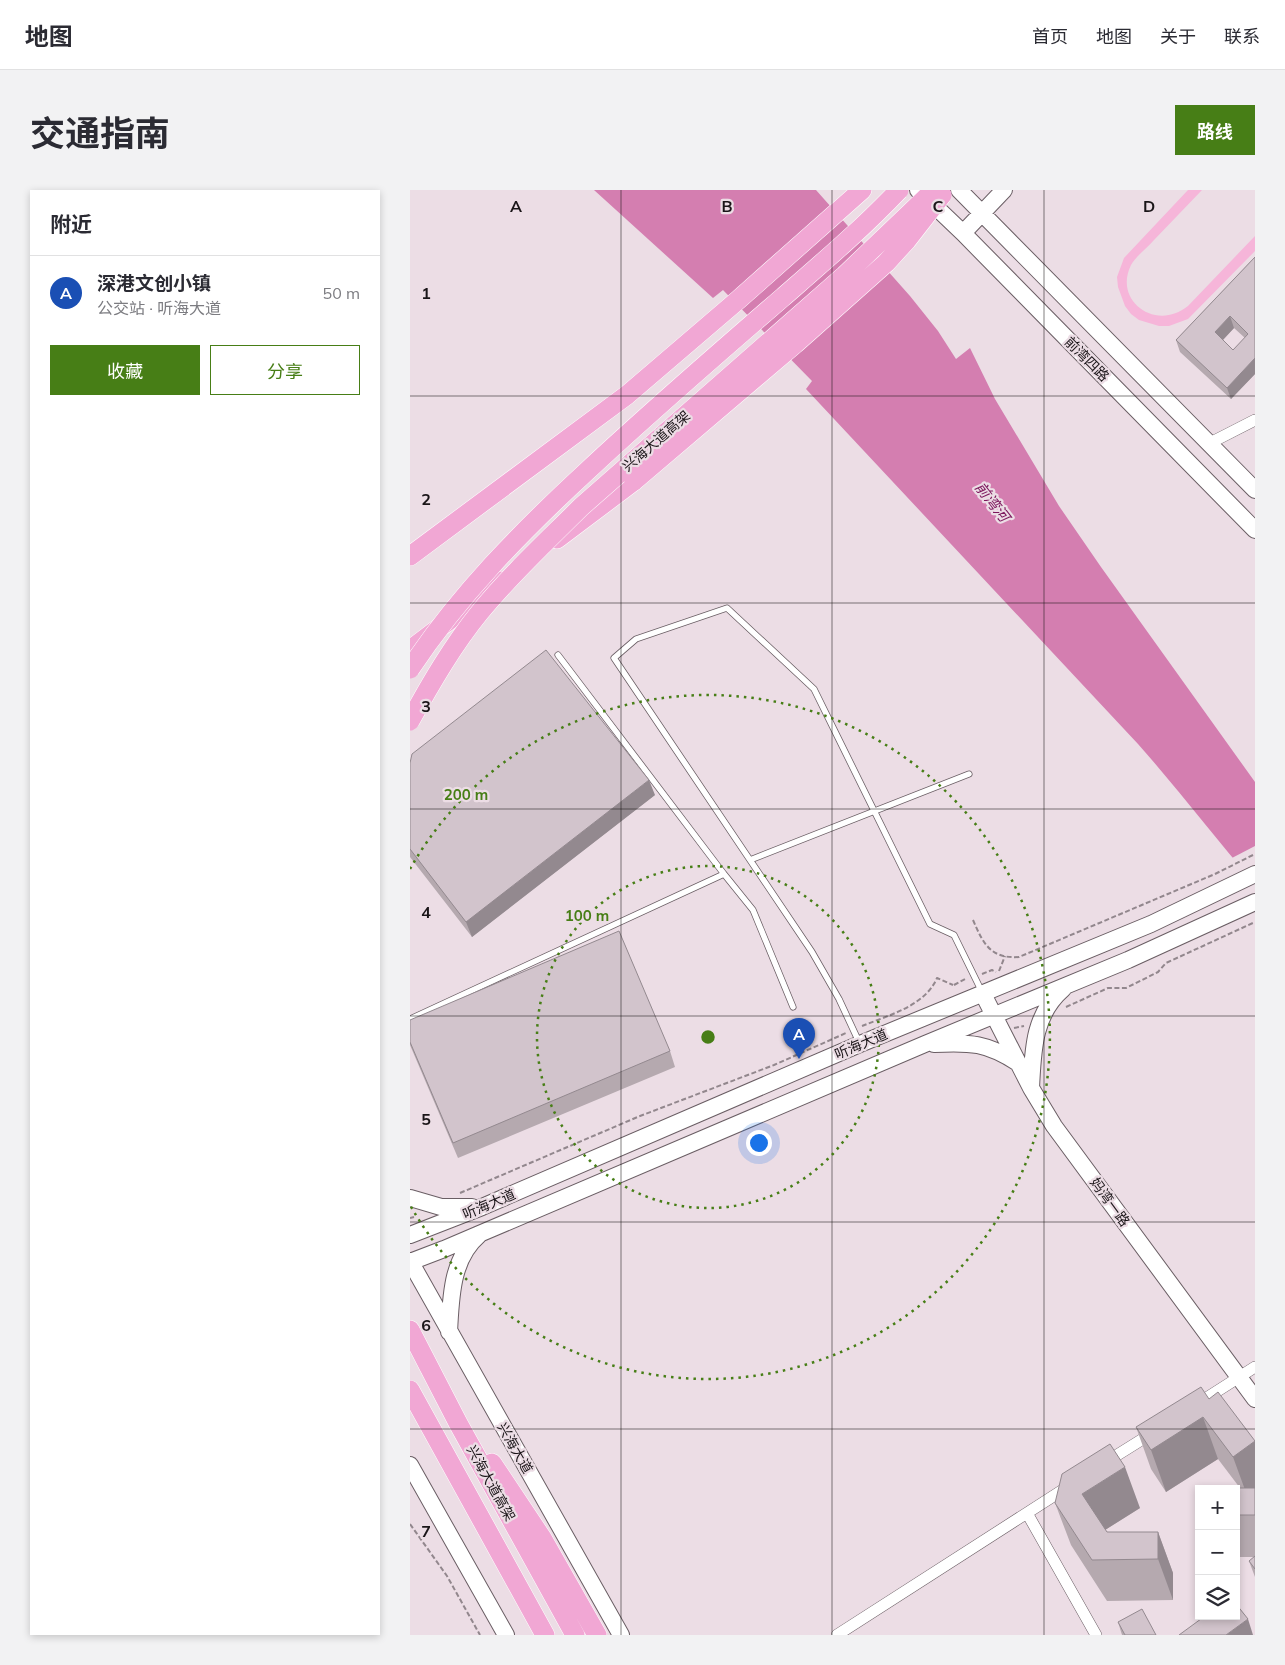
<!DOCTYPE html>
<html lang="zh">
<meta charset="utf-8">
<style>
:root{--surface:#fff;--page:#f2f2f3;--text:#2b2b33;--muted:#7c7c81;--line:#e1e1e2;--accent:#477e16}
body{margin:0;font-family:Mulish,"Noto Sans SC",sans-serif;background:var(--page);color:var(--text)}
.controls{position:absolute;right:15px;bottom:15px;display:grid;overflow:hidden;border-radius:0px;box-shadow:0 2px 8px #0003}
.controls button{width:45px;height:45px;display:grid;place-items:center;padding:0;border:0;border-bottom:1px solid var(--line);background:var(--surface);color:var(--text);font:25px sans-serif}
.you{position:absolute;left:348px;top:952px;width:18px;height:18px;margin:-12px;border:4px solid #fff;border-radius:50%;background:#1a73e8;box-shadow:0 0 0 8px #1a73e833}
.badge{display:grid;place-items:center;width:32px;height:32px;border-radius:50%;background:var(--accent);color:#fff;font-size:16px;font-weight:700}
.pin{position:absolute;translate:-50% -41px;filter:drop-shadow(0 1px 2px #0008)}
.pin::after{content:'';position:absolute;top:26px;width:18px;height:15px;background:inherit;clip-path:polygon(0 0,100% 0,50% 100%)}
.list{margin:0;padding:0;list-style:none}
h2{display:flex;justify-content:space-between;align-items:center;height:65px;margin:0;padding:0 20px;font-size:21px}
h2 small{font-size:16px;font-weight:400;color:var(--muted)}
.list li{display:grid;grid-template-columns:32px 1fr auto;gap:15px;align-items:center;box-sizing:border-box;height:75px;padding:0 20px;border-top:1px solid var(--line)}
.list b{display:block;font-size:19px;white-space:nowrap}
.list p{margin:0;font-size:16px;white-space:nowrap;color:var(--muted)}
.list em{font-size:16px;font-style:normal;color:var(--muted)}
.actions{display:flex;gap:10px;padding:15px 20px}
.actions a{flex:1;padding:11px 0;border:1px solid var(--accent);border-radius:0px;text-align:center;font-size:18px;color:var(--accent)}
.actions .main{background:var(--accent);color:#fff}
.icon{flex:none;width:28px;height:28px;fill:none;stroke:currentColor;stroke-width:2;stroke-linecap:round;stroke-linejoin:round}
.map{position:relative;flex:none;width:845px;height:1445px;overflow:hidden;border-radius:0px}
header{display:flex;align-items:center;gap:30px;box-sizing:border-box;height:70px;padding:0 25px;background:var(--surface);border-bottom:1px solid var(--line)}
header strong{font-size:24px}
nav{display:flex;gap:28px;margin-inline-start:auto;font-size:18px}
.intro{display:flex;align-items:center;justify-content:space-between;box-sizing:border-box;height:120px;padding:0 30px}
h1{margin:0;font-size:35px}
.button{padding:12px 22px;border-radius:0px;background:var(--accent);color:#fff;font-size:18px;font-weight:700}
main{display:flex;gap:30px;padding:0 30px}
aside{flex:1;background:var(--surface);border-radius:0px;box-shadow:0 2px 8px #0003}
.map>svg:first-child{display:block}
.pitch{fill:#f6b5d9}
.water{fill:#d47eb0}
.pier{fill:#ecdde5}
.lines{fill:none;stroke-linecap:round;stroke-linejoin:round}
.lane-casing{stroke:#6a5e64;stroke-width:7}
.street-casing{stroke:#6a5e64;stroke-width:12}
.secondary-casing{stroke:#6a5e64;stroke-width:18}
.primary-casing{stroke:#fff;stroke-width:20}
.path{stroke:#92878d;stroke-width:2;stroke-dasharray:5 2.5;stroke-linecap:butt}
.lane{stroke:#fff;stroke-width:5.5}
.street{stroke:#fff;stroke-width:11}
.secondary{stroke:#fff;stroke-width:16}
.primary{stroke:#f1a7d4;stroke-width:19}
.primary-bridge-casing{stroke:#fff;stroke-width:20;stroke-linecap:butt}
.path-bridge{stroke:#92878d;stroke-width:2;stroke-dasharray:5 2.5;stroke-linecap:butt}
.primary-bridge{stroke:#f1a7d4;stroke-width:19}
.wall{fill:#b5a9af;fill-rule:evenodd}
.shaded-wall{fill:#93898f}
.building{fill:#d2c4cc;stroke:#93898f;fill-rule:evenodd}
.grid{fill:none;stroke:#1a1518;stroke-width:1;stroke-opacity:0.55}
.ring{fill:none;stroke:#477e16;stroke-width:2.5;stroke-dasharray:2.5 5}
.labels{text-anchor:middle;stroke-width:4.5;stroke-linejoin:round;paint-order:stroke}
.street-label{font-size:14px;fill:#1a1518;stroke:#ecdde5}
.water-label{font-size:15px;font-style:italic;fill:#7c165c;stroke:#ecdde5}
.grid-label{font-size:16px;text-anchor:middle;font-weight:bold;fill:#1a1518;stroke:#ecdde5;stroke-width:4.5;stroke-linejoin:round;paint-order:stroke}
.centre{fill:#477e16;stroke:#ecdde5;stroke-width:2.5}
.ring-label{font-size:15px;text-anchor:middle;font-weight:bold;fill:#477e16;stroke:#ecdde5;stroke-width:4.5;stroke-linejoin:round;paint-order:stroke}
</style>
<header>
<strong>地图</strong>
<nav><a>首页</a><a>地图</a><a>关于</a><a>联系</a></nav>
</header>
<div class="intro"><h1>交通指南</h1><a class="button">路线</a></div>
<main>
<aside>
<h2>附近<small></small></h2>
<ul class="list">
<li><span class="badge" style="background:#1a4fb4">A</span><div><b>深港文创小镇</b><p>公交站 · 听海大道</p></div><em>50 m</em></li>
</ul>
<div class="actions"><a class="main">收藏</a><a>分享</a></div>
</aside>
<div class="map">
<svg width="845" height="1445" viewBox="0 0 845 1445">
<rect width="100%" height="100%" fill="#ecdde5"/>
<!-- pitch -->
<path class="pitch" d="M778,0H792C776,17 760,33 744,50C737,58 726,66 721,75C703,111 746,142 778,116L845,46V61L778,129L759,136H749L729,130L721,124L715,116L708,97L707,87L714,68Z"/>
<!-- water -->
<path class="water" d="M184,0H406L500,106L528,141L546,169L560,158L585,209L649,316L691,377L845,592V694C805,648 768,599 728,554L396,199L402,191L313,100L303,108Z"/>
<!-- pier -->
<path class="pier" d="M845,656V697L820,669Z"/>
<g class="lines">
<defs>
<path id="lane" d="M148,465L314,684L343,720L383,817
M340,670L559,584
M0,829L314,684
M449,852L429,809L402,762L204,468L226,449L317,418L404,499L520,734L544,745L572,802"/>
<path id="street" d="M800,253L845,230
M784,1216L845,1177
M696,1272L744,1242
M617,1323L686,1445
M427,1445L659,1296"/>
<path id="secondary" d="M508,0L553,43L845,340
M549,0L845,300
M553,43L594,0
M573,804L621,898L644,936L845,1209
M524,854C561,852 577,853 608,873
M621,898C623,861 623,825 653,799
M0,1008L31,1017H62
M0,1045L72,1017L450,854L741,734L845,684
M0,1071L211,1445
M0,1072L34,1059L515,854L718,770L845,712
M39,1142C41,1108 41,1069 69,1045
M0,1275L96,1445"/>
<path id="primary" d="M147,349L224,291
M0,366L217,205L328,110L452,0
M0,460L91,391
M0,1140L48,1233L165,1445
M0,1200L135,1445
M82,1273L132,1348L187,1445"/>
</defs>
<!-- lane casing -->
<use href="#lane" class="lane-casing"/>
<!-- street casing -->
<use href="#street" class="street-casing"/>
<!-- secondary casing -->
<use href="#secondary" class="secondary-casing"/>
<!-- primary casing -->
<use href="#primary" class="primary-casing"/>
<!-- path -->
<path class="path" d="M563,730C573,753 580,769 609,767L805,684
M589,781L595,766
M572,784L582,780L586,782
M544,795L555,789
M656,817L698,798H716L748,782L756,773L845,732
M452,836C479,825 515,816 527,788L543,795
M604,838L614,836
M50,1003L230,926L364,875L436,843
M0,1028L4,1027
M0,1334L37,1386L70,1445"/>
<!-- lane -->
<use href="#lane" class="lane"/>
<!-- street -->
<use href="#street" class="street"/>
<!-- secondary -->
<use href="#secondary" class="secondary"/>
<!-- primary -->
<use href="#primary" class="primary"/>
<defs>
<path id="primary-bridge" d="M224,291L385,154L476,73L497,50L532,5
M0,479C49,405 111,342 176,282C240,222 306,165 372,108C412,73 452,39 489,0
M0,531C21,493 43,455 70,422C101,384 137,351 171,317L434,86L524,0"/>
</defs>
<!-- primary-bridge casing -->
<use href="#primary-bridge" class="primary-bridge-casing"/>
<!-- path-bridge -->
<path class="path-bridge" d="M805,684L845,664"/>
<!-- primary-bridge -->
<use href="#primary-bridge" class="primary-bridge"/>
</g>
<!-- wall -->
<path class="wall" d="M845,67V184L821,209L770,162L766,150ZM824,138L835,148L823,160L813,150Z
M0,573L245,605L62,747L0,667Z
M0,830L260,861L265,877L48,968L0,855Z
M799,1209L845,1252V1387L839,1371L845,1367H826V1299L830,1298L808,1269L756,1302L741,1279L726,1237Z
M645,1313L730,1318L695,1340L697,1342H748L763,1383V1410L697,1411L661,1355Z
M708,1432L746,1445H712Z"/>
<!-- shaded-wall -->
<path class="shaded-wall" d="M820,126L824,138L809,154L805,142Z
M845,168V184L821,209L817,198Z
M239,590L245,605L62,747L56,732Z
M793,1227L808,1269L756,1302L741,1260Z
M845,1251V1303L838,1308L823,1267Z
M715,1277L730,1318L687,1345L672,1304Z
M748,1342L763,1383V1410L748,1369Z
M838,1429L843,1445H816Z"/>
<!-- building -->
<path class="building" d="M845,67V168L817,198L766,150ZM820,126L838,144L823,160L805,142Z
M136,460L239,590L56,732L0,659V573L2,564Z
M209,741L260,861L43,953L0,852V830Z
M791,1197L799,1209L808,1202L845,1251L823,1267L793,1227L741,1260L726,1237Z
M700,1254L715,1277L672,1304L697,1342H748V1369L682,1370L645,1313L652,1284Z
M802,1298H845V1325H826V1299H802Z
M845,1366V1379L839,1371Z
M826,1414L838,1429L816,1445H769L795,1426H826Z
M732,1419L746,1445H715L708,1432Z"/>
<!-- grid -->
<path class="grid" d="M211,0V1445M422,0V1445M634,0V1445M0,206H845M0,413H845M0,619H845M0,826H845M0,1032H845M0,1239H845"/>
<!-- distance rings -->
<g class="ring">
<circle cx="298" cy="847" r="171"/>
<path d="M0 679A342 342 0 1 1 0 1015"/>
</g>
<g class="labels">
<!-- street labels -->
<g class="street-label">
<text transform="translate(677 169) rotate(45)" y="5">前湾四路</text>
<text transform="translate(246 251) rotate(-41)" y="5">兴海大道高架</text>
<text transform="translate(451 854) rotate(-23)" y="5">听海大道</text>
<text transform="translate(700 1012) rotate(54)" y="5">妈湾一路</text>
<text transform="translate(79 1014) rotate(-23)" y="5">听海大道</text>
<text transform="translate(105 1258) rotate(60)" y="5">兴海大道</text>
<text transform="translate(81 1293) rotate(61)" y="5">兴海大道高架</text>
</g>
<!-- water labels -->
<g class="water-label">
<text transform="translate(582 312) rotate(52)" y="5">前湾河</text>
</g>
</g>
<g class="grid-label">
<text x="106" y="22">A</text>
<text x="317" y="22">B</text>
<text x="528" y="22">C</text>
<text x="739" y="22">D</text>
<text x="16" y="109">1</text>
<text x="16" y="315">2</text>
<text x="16" y="522">3</text>
<text x="16" y="728">4</text>
<text x="16" y="935">5</text>
<text x="16" y="1141">6</text>
<text x="16" y="1347">7</text>
</g>
<circle cx="298" cy="847" r="8" class="centre"/>
<g class="ring-label">
<text x="56" y="610">200 m</text>
<text x="177" y="731">100 m</text>
</g>
</svg>
<div class="controls">
<button>+</button>
<button>−</button>
<button><svg class="icon" aria-label="layers" viewBox="0 0 24 24"><path d="M12 4l9 5-9 5-9-5zM3 14l9 5 9-5"/></svg></button>
</div>
<div class="you"></div>
<div class="pin badge" style="left:389px;top:869px;background:#1a4fb4">A</div>
</div>
</main>
